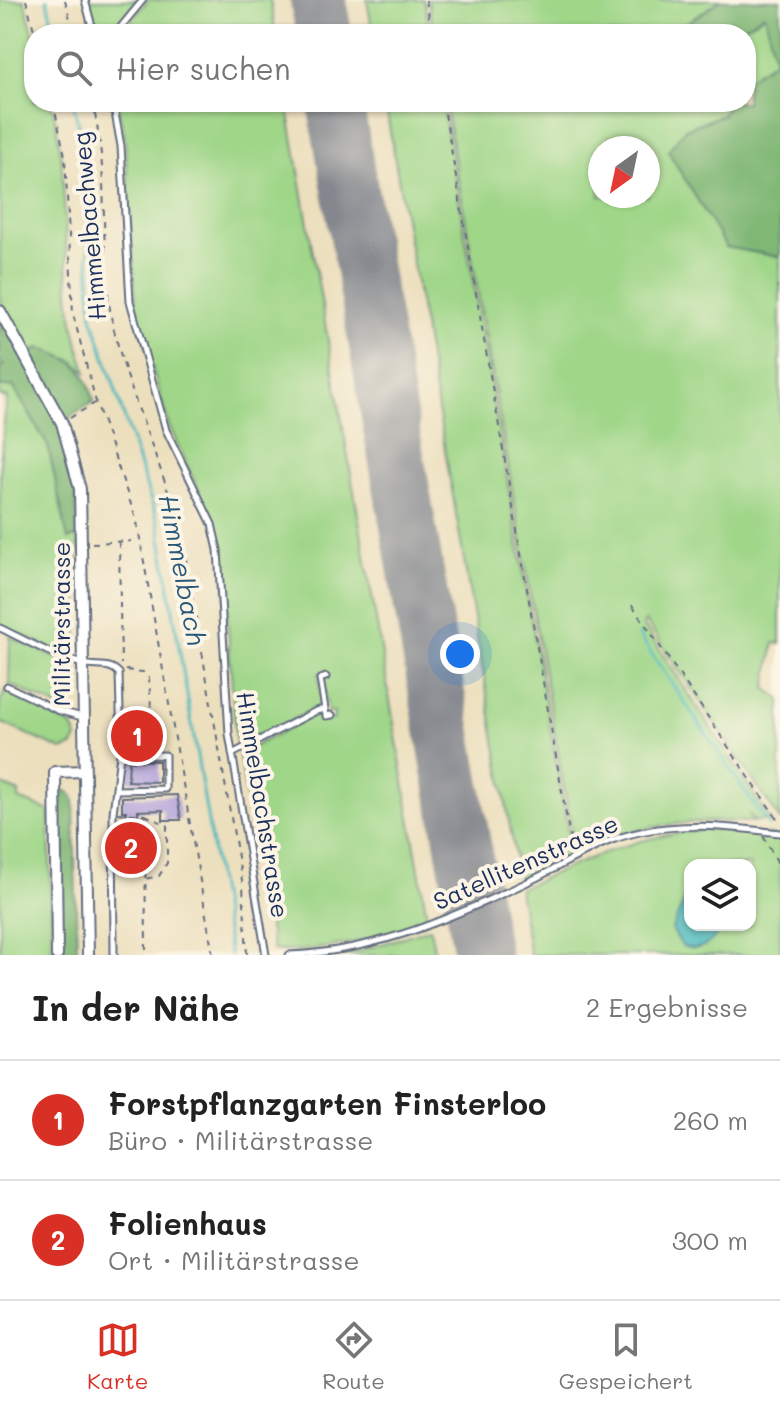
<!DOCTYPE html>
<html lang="de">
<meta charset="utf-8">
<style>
:root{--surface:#fff;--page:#f2f2f2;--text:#222;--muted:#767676;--line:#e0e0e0;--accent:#d93025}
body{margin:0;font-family:Mali,sans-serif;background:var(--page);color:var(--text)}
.controls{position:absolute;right:24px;bottom:24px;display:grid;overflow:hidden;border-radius:16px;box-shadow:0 2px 6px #0004}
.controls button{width:72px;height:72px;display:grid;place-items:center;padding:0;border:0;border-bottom:2px solid var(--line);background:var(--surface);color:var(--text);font:40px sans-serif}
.compass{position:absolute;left:588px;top:136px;width:72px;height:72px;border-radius:50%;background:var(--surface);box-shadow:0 2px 6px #0004;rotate:213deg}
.you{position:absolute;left:460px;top:654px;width:28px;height:28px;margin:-20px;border:6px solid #fff;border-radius:50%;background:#1a73e8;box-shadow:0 0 0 12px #1a73e833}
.badge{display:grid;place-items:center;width:52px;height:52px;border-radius:50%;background:var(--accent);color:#fff;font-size:26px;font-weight:700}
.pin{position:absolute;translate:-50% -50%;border:4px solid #fff;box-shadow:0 2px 8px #0006}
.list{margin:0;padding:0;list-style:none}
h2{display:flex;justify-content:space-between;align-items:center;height:104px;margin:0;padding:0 32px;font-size:34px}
h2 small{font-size:26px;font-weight:400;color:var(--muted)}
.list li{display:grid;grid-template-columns:52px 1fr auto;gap:24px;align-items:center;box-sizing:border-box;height:120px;padding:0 32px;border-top:2px solid var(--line)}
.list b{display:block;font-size:30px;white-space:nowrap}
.list p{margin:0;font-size:26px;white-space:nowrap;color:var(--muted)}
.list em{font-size:26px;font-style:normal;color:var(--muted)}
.icon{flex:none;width:44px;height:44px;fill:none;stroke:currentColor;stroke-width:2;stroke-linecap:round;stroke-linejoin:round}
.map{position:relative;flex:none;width:780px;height:955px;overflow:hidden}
.search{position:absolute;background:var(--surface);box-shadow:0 2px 6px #0004;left:24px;right:24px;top:24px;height:88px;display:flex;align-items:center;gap:20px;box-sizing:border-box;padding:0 28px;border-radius:32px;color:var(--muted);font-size:30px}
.sheet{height:344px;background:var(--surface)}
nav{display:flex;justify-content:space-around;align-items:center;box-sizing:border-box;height:112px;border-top:2px solid var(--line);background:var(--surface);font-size:22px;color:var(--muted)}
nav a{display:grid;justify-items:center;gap:4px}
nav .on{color:var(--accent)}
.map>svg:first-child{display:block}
.green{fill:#9fd688;stroke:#5d8273;stroke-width:2;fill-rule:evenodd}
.forest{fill:#7fb774;stroke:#4d7369;stroke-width:2}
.water{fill:#48b8be;stroke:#32748e;stroke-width:2}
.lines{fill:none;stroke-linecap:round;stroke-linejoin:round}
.stream{stroke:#48b8be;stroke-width:3}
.runway{stroke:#84878e;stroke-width:56}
.building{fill:#ac9bd9}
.service-casing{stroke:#646d7f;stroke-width:9}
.minor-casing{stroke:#646d7f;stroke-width:14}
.path{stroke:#646d7f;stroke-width:2;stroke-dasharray:6 6;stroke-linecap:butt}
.service{stroke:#fff;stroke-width:5}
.minor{stroke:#fff;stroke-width:10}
.labels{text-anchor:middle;stroke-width:8;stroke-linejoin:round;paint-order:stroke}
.street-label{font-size:24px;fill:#1b2f5e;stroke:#fcf5e5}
.water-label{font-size:26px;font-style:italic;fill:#28587b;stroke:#fcf5e5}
</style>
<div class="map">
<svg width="780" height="955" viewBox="0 0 780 955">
<rect width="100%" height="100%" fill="#fcf5e5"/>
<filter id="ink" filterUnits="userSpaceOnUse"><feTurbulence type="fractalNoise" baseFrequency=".0125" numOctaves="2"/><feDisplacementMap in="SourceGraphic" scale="16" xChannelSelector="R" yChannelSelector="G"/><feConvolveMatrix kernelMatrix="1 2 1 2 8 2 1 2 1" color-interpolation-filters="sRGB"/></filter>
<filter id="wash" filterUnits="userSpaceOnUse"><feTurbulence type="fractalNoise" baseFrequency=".006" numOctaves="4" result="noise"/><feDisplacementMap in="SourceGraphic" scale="32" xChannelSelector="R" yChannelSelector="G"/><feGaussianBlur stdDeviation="1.8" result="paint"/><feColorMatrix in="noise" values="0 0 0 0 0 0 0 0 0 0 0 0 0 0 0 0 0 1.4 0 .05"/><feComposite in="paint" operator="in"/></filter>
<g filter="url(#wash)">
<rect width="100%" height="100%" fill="#ecdfbd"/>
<!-- green -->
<path class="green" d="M0,0H24L34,36V102H51C75,191 54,287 87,373L74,361L40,348L28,353L0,301Z
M89,0H137L110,34H98Z
M148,0H270L276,34H121Z
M367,0H424L430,34H373Z
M428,0H721L687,22L653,34H434Z
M766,15L775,60L746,80V34H731Z
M117,102H287L428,922C391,936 309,955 273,950L239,754L316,714L321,713L326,721L334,719V712H328L323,683L327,673L319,674L321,705L245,745L236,744L222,541L169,426L137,315L125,139Z
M385,102H442L572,855L519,879Z
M445,102H729L723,114L685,129L669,151L726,247L780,257V644L774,643L766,688L780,699V820L646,621L643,624L771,821H754L749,814L753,822C692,819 635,825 579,850L573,839ZM600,148H648V196H600Z
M13,386L48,446L68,539L78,537V642L60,653L0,625V463L7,398L0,396V387Z
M10,637L72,665L80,675L77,697L66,706L58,707L9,684Z
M6,690L72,726L77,738L73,746L62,750L0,722V703Z
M0,784L19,792V799L49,811L52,955H0Z
M711,829L780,836V955H530L519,889C587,859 635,835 711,829ZM690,865H750V925H690Z
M430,928L435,955H332L364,950Z"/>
<!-- forest -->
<path class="forest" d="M721,0H780V257L726,247L668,151L685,129L723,115L729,102H746V80L775,60L765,14L731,34H654L687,23Z
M0,319L28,354L40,348C76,362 84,363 94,401L62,423L73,466L78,536L68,539L48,446L13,386L0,387V366H3L0,360Z
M60,790L69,792L74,798L77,955H56Z"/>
<!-- water -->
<path class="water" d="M690,887V925H726C712,940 704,954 682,946L672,929Z"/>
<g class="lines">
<!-- stream -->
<path class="stream" d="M47,0L55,34
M73,102L83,147L92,316L159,526L230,955
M639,635L768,825
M778,839L780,842"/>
<!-- runway -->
<path class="runway" d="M318,0L324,34
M335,102L482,955"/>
</g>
<g id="blocks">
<!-- building -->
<path class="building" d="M146,727V745L126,746V728Z
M129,761H159V782L128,781Z
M177,795L181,820H163V810L138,811L137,874L124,873L126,811H122V797Z"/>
</g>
</g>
<g filter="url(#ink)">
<use href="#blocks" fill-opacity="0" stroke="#646d7f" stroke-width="2"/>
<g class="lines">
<defs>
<path id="service" d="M85,0L94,34
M115,34L143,0
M113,102L121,146L130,301L166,430L212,524L218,550L229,734L266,955
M0,628C27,641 55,657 83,664C97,668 109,662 119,673L121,746L113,813L114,955
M7,686L57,710L82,717
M325,709L320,679L326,677
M232,754L316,711L325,709L326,716L332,715
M152,755V727
M116,790L165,789V755L120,756
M289,955C377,952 457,916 536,878C561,866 586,850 612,840C667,820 723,826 780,833"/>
<path id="minor" d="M0,311L62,423L80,489L88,955
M57,955L55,772L85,771"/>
</defs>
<!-- service casing -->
<use href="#service" class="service-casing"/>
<!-- minor casing -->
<use href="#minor" class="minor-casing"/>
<!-- path -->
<path class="path" d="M26,0L35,34
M65,0L74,34
M426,0L432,34
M53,102L65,156L73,314L96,402L137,522L213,955
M92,102C111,174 98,249 112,321C128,395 165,468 183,543L243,886L247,955
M443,102L570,838L575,848
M70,418L95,403
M119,542L121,664
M92,543L131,541
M632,605L780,823
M126,670L143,672L149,678L152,721
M118,813L145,815L146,955
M145,815L167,825V863L159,876L145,879
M763,836L780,867"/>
<!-- service -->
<use href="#service" class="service"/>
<!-- minor -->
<use href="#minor" class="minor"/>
</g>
</g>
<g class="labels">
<!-- street labels -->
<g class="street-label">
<text transform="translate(90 226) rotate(-95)" y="8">Himmelbachweg</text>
<text transform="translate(62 624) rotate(-90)" y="8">Militärstrasse</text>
<text transform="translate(262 805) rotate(81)" y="8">Himmelbachstrasse</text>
<text transform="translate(526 863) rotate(-24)" y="8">Satellitenstrasse</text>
</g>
<!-- water labels -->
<g class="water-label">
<text transform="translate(182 570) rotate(79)" y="9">Himmelbach</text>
</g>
</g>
</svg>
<div class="controls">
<button><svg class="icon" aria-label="layers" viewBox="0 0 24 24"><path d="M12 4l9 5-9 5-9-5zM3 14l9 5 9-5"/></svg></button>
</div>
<svg class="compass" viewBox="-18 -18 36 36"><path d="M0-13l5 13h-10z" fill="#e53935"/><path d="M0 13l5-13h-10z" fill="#767676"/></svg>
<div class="you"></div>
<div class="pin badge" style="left:137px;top:736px">1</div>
<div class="pin badge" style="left:131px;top:848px">2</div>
<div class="search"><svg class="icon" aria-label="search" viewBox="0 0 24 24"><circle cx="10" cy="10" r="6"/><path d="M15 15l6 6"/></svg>Hier suchen</div>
</div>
<section class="sheet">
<h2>In der Nähe<small>2 Ergebnisse</small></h2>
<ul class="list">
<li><span class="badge">1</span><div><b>Forstpflanzgarten Finsterloo</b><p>Büro · Militärstrasse</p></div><em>260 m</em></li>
<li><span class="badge">2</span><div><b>Folienhaus</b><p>Ort · Militärstrasse</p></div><em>300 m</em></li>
</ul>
</section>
<nav>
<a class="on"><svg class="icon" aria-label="map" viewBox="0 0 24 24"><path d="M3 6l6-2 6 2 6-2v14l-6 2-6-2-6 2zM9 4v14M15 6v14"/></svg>Karte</a>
<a><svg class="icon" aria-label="directions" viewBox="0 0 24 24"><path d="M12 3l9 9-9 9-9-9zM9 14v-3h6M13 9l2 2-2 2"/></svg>Route</a>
<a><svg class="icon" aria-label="saved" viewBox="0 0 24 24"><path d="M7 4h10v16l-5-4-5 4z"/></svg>Gespeichert</a>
</nav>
